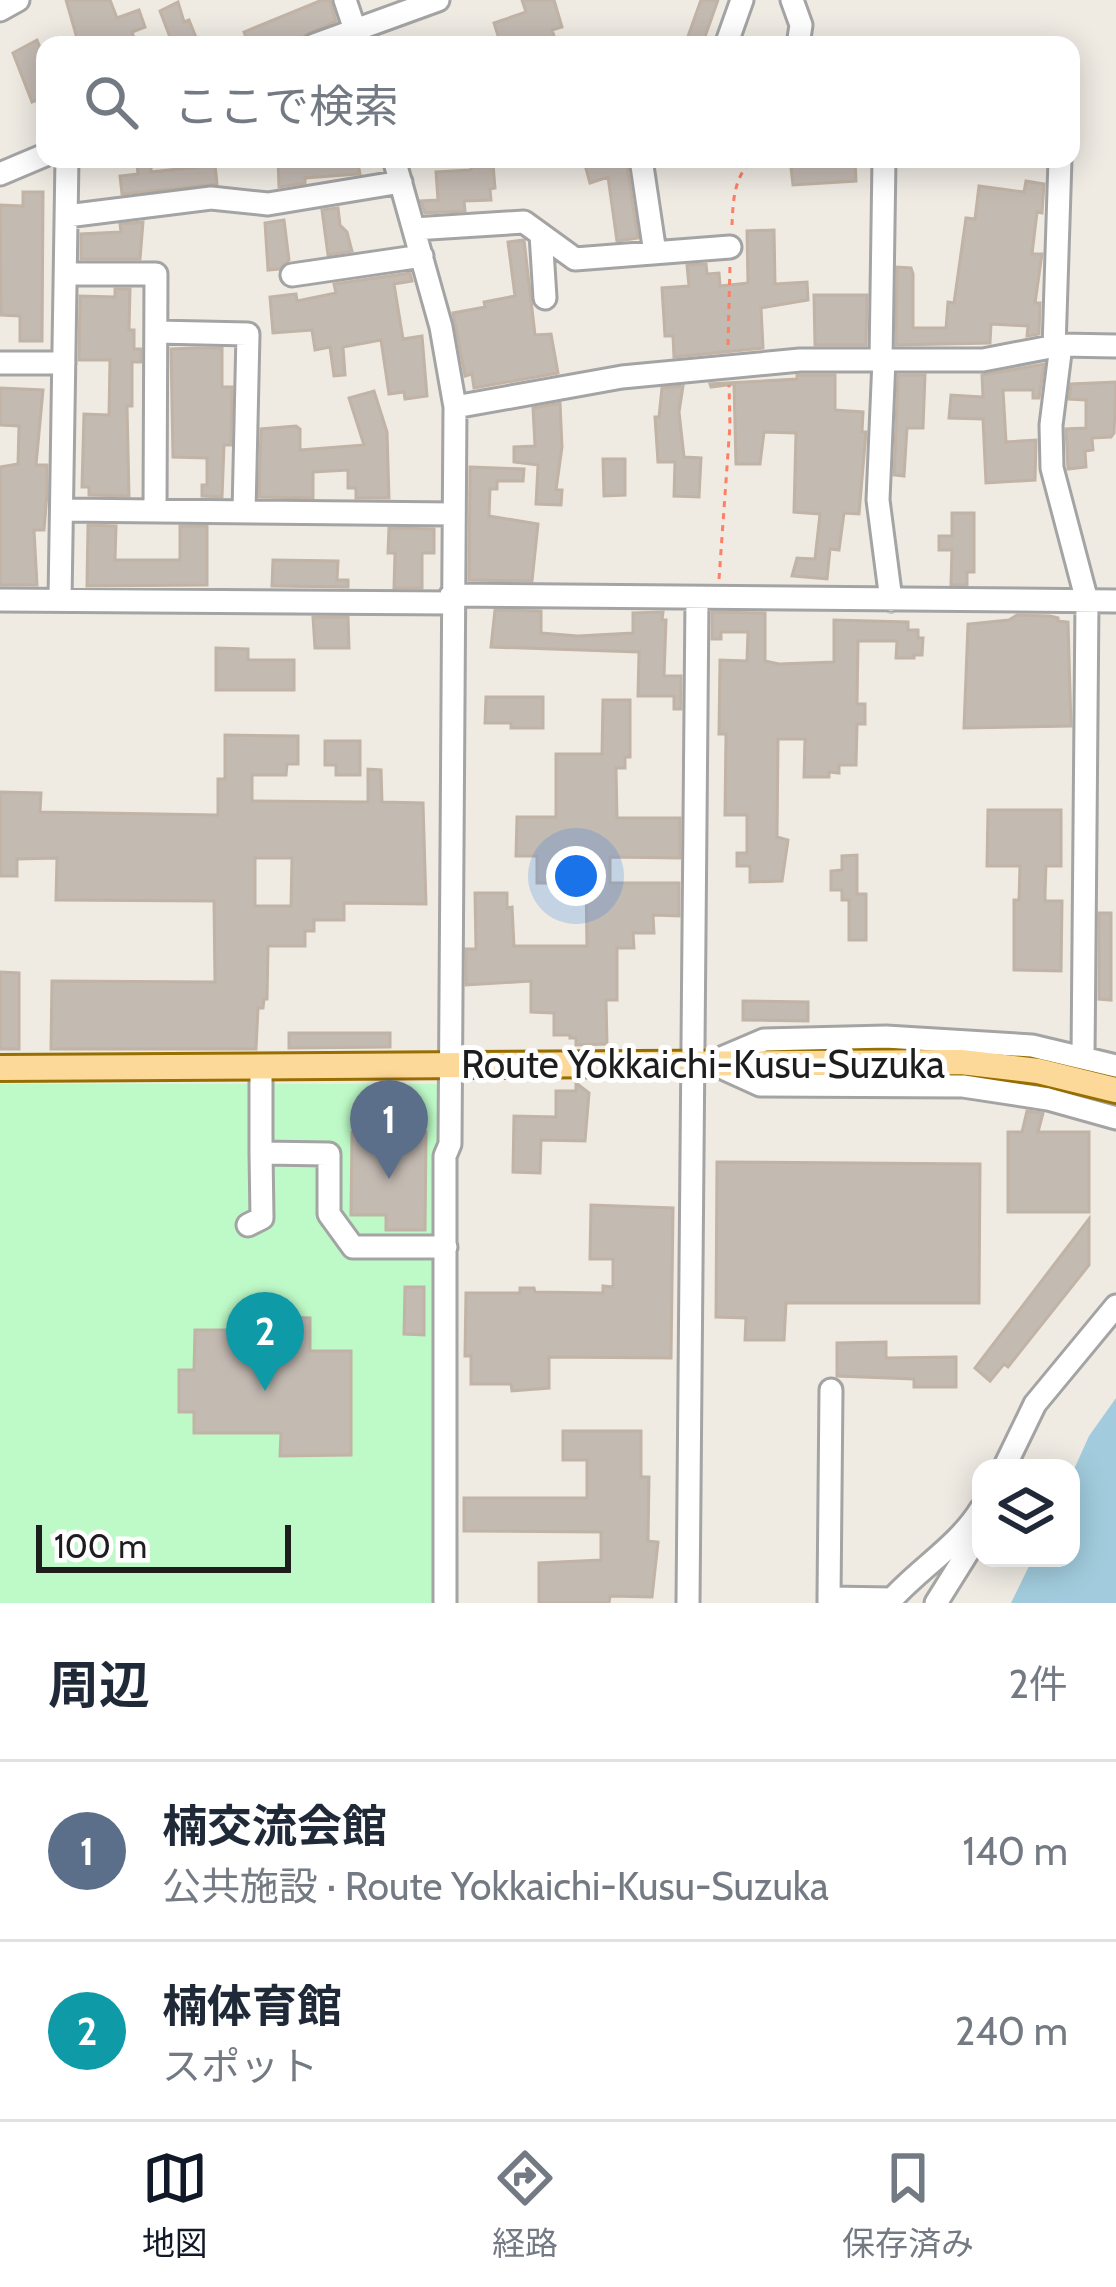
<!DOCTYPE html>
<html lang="ja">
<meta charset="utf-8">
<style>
:root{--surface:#fff;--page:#f2f2f3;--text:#1f2937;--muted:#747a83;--line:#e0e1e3;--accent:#111827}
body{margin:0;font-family:Cabin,"Noto Sans JP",sans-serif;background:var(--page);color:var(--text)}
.controls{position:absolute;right:36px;bottom:36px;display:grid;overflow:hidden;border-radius:24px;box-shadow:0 6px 30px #0003}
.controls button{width:108px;height:108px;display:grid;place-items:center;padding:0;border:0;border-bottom:3px solid var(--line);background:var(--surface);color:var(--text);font:60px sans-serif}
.scale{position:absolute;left:36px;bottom:30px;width:255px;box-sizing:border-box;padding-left:12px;border:6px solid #1d1d1d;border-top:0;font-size:33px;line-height:42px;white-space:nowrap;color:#1d1d1d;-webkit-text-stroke:9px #fff;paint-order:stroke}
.you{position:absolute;left:576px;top:876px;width:42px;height:42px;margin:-30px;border:9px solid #fff;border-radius:50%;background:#1a73e8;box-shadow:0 0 0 18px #1a73e833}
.badge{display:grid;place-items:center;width:78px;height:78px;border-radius:50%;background:var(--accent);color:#fff;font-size:39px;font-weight:700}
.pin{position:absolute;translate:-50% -99px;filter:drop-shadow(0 3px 6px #0008)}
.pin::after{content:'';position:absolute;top:63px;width:42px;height:36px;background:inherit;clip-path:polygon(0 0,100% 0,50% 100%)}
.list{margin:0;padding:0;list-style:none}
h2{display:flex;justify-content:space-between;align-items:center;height:156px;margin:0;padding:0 48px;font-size:51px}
h2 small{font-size:39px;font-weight:400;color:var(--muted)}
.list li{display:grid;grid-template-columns:78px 1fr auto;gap:36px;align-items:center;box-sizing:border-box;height:180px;padding:0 48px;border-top:3px solid var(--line)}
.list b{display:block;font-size:45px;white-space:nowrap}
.list p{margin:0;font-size:39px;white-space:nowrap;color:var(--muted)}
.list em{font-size:39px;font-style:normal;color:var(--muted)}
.icon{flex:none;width:66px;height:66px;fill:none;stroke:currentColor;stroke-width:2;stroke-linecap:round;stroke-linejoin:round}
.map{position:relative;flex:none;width:1116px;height:1603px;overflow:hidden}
.search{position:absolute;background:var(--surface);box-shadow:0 6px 30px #0003;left:36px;right:36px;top:36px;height:132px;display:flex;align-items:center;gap:30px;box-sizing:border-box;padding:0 42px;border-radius:24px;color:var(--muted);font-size:45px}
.sheet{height:516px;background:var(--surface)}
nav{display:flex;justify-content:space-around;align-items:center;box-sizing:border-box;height:168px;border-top:3px solid var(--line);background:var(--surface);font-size:33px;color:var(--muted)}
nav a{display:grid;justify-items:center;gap:6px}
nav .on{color:var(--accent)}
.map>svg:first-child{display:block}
.park{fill:#befac7}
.water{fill:#a2ccdd}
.building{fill:#c3bab2;stroke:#c1b3a5;stroke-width:3;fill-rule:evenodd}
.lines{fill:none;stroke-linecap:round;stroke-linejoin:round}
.minor-casing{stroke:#a4a4a4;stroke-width:27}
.major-casing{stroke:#966f00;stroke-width:30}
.path{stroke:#fc7f66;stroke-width:3;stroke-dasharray:6 6;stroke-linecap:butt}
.minor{stroke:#fff;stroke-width:21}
.major{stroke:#fdd999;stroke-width:24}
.labels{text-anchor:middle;stroke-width:10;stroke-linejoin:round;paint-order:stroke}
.street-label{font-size:39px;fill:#1d1d1d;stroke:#fff}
</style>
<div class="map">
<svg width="1116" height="1603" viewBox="0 0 1116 1603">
<rect width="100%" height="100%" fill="#efebe3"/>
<!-- park -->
<path class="park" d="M0,1084H438L434,1603H0Z"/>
<!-- water -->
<path class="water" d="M1116,1398V1603H1011L1033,1558H1071V1476L1089,1436Z"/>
<!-- building -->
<path class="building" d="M66,0H110L117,18L139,10L145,27L132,32L134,38L114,45H79Z
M322,0H330L336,21L284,45H249L244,32Z
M522,0H554L562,27L552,30L557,45H501L494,23L526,12Z
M701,0H718L702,45H693L686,42Z
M178,2L184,22L189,20L199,45H173L160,11Z
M37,40L45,60V97L32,102L13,53Z
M278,159H357L360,174L305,178V183L279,187Z
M608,159H626L638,238L617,241L608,177L590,183L585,165Z
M790,159H855L856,181L793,185Z
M151,163V172L215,165L217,184L122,194L120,176L138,174L137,164Z
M493,164L495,188L490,189L491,200L464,201L465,211L425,213L421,201L438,200L436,172L471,170V165Z
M1026,181L1044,184L1042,213L1037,212L1032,254H1042L1035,303H1040L1039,334L1027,336L1028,326L991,324L990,343L896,345L897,267L911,268L913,274V328H946L948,302L954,303L966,218L975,219L979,186L1024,192Z
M23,192H43L42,341H20V316L1,315L0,205L23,206Z
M338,208L340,225L347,232L352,251L328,255L322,210Z
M284,220L289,260L279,269L268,270L265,223Z
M143,222L140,259H81V234L121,232L120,224Z
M774,230L775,284L807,282L808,300L761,308L763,348L674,357L673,336H665L662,288L689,286L687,265L706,264L707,274L719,273L720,286L748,283L747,231Z
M524,240L535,335L551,334L558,373L474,388L472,374L465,376L453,313L485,307L484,302L515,296L508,242Z
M410,273L412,281L394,284L403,339L422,336L427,396L405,399L404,392L389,394L381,340L343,347L345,375L334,376L330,347L315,350L312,330L273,333L270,297L296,294L297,301L336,293L334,284Z
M115,289H130L129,330H134V349H141V362H132V406H127L129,496L89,495V487H82L84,414L109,415L110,360H79L80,296L115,297Z
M814,295H867L866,345H815Z
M194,348H222V387H232L231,445H224L222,497L202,496V485H207V458L173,457L171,349Z
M1044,364L1039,398H1033V390H1003L1006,442L1036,440L1035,480L986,483L983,419L949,418L951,395L983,397L982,375Z
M797,375H835V410L863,412L862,432H866L859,514L844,513L839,550L830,549L827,579L792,576L797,558L815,559L820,514L794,512L796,433L764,432L760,464H736L734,384L711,387L710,384L797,379Z
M898,375H925L923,428H907L904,476L894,475Z
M1116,382L1114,433L1111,437L1092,438L1093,450L1085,451L1086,467L1068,469L1066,429L1086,428V400L1069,399L1071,384Z
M683,386L679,412L684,457L701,458L699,497L674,496L675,462H658L655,417H659L662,388Z
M0,388L43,390L36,465H47V494L44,530H34L37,585H0V467L18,464L19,426L0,425Z
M374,391L387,432L389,498H356V488H348V470L313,472V498L259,497L261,429L296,426L300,429V450L364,445L349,398Z
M560,403L562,447L556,490H562L561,505L536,504L538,465L514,462V447L535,446L533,408Z
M603,459H625V495L604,496Z
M470,467L524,469L523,481H497V489H490L489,516L538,524L532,581L469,580Z
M952,513H974V572H967V585H951L952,550H939V536H952Z
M88,525L116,526L115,560H180V526H207V585L87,586Z
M389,528L434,529V553H422V588H394L395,553H388Z
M273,560L338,561L337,580H348V587L272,586Z
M495,610L541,611V633L578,636L633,633V613L663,612L662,620H666L664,676H681V709H674V696H638L639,652L491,647Z
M712,612L765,613V661L779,664L834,662V620L908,622V630H918V638H923L922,655H914V658H896L897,641H858L857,704H865V724H857L856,765H839V773L829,772V777H804L805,739H778L777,837L788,840L782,881L750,882V866H737V853H747V815H725L726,734H719L720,660L747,661L748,632H721V639H712Z
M1017,615L1050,616L1058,618V621L1068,622L1071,726L964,728L968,624L1009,620Z
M313,617H348L349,648H315Z
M216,648L248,649V660H294V690H216Z
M486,697H543V728H511V723H485Z
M603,700H630V757H625V768H616L617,818H680V858L610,857V883H679V916L653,915L654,933H633L634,948H617V1000H606L607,1044L576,1045V1038H570V1035H554V1013L531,1012V981L466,985V949H476L475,893H507V908L512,907L514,946H587L586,883H537V856H516L517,817H556V754H602Z
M225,735L298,736V764H287L286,775H252V801L368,802V769L381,770L382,802L423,803L426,904L344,903V920H314V931H305V946H268L267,999H264L263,1008H258L256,1049H51L52,981L215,982L214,901L56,900L57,858L17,859V876H0V792L41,793L40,812L218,815V779H225ZM255,858H292L291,906H255Z
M325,741H360V775H336V765H325Z
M988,810H1061V866H1046L1045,893V901H1062L1061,971L1014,970V900H1019L1020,866H987Z
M857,855V894H866V940H849V900H842V890H831V871L842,870V856Z
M1099,913H1111V1000L1099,999Z
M0,972L19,973V1049H0Z
M743,1001L808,1002V1021L743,1020Z
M289,1033H390V1047L289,1048Z
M576,1083L589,1093L585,1141L541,1140L540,1173L513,1172L514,1116L556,1117V1091H576Z
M1027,1111L1043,1113L1038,1132H1089V1212H1008V1132H1022Z
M352,1132H426L425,1230H386V1215H351Z
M717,1162L980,1164L979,1303H786L784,1340H745L746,1318L716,1317Z
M591,1205L673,1208L671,1358L549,1357V1388L512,1391L511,1384H471V1356H465L466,1293H520V1288H534L535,1292L603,1293V1286L613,1287V1259H590Z
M1089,1219V1265L1008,1367L1004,1364L990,1381L975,1368Z
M405,1287H424V1335L404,1334Z
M282,1317L310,1318V1351H351V1455L280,1456L281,1433H194V1412H179V1370H194L195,1330H282Z
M886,1342V1358L956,1357V1387H914V1379L837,1376V1343Z
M563,1431H641V1477H649L648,1541L658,1542L652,1597L610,1596L609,1603H539V1563L601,1560V1532L464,1531V1498H587V1460H563Z"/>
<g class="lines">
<defs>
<path id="minor" d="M345,0L360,45
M792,0L801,25L798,45
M0,10L18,0
M314,45L438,0
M726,45L742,0
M394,159L441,327L455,407L450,1144L445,1156V1603
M641,159L655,253
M0,174L45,155
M67,216L211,198L268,204L401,182
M414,229L524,222L575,259L730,247
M541,234L545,298
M66,274H156L155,510
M292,275L422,256
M156,332L248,334L244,512
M1061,345L1051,425L1052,468L1087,601L1083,1057
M1054,348L1060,159
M881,360L884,159
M884,360L878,500L891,600
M0,363H64
M455,407L622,377L800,360H983L1061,345L1116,346
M62,510L453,514
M451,595L1116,601
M0,600L452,603
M60,600L67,159
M710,1063L764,1040L886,1037L1032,1046L1116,1066
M716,1065L760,1085L963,1086L1048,1099L1116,1118
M261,1067V1153L329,1154V1214L353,1247H446
M248,1225L262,1218L261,1153
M1004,1468L1035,1404L1116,1306
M829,1598L831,1390
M688,1603L697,598
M829,1603V1598L892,1599C920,1568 959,1545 981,1509
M936,1603L981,1531"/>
<path id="major" d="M0,1068L961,1062L1038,1071L1116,1090"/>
</defs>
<!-- minor casing -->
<use href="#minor" class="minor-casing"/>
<!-- major casing -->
<use href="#major" class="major-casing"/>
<!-- path -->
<path class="path" d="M732,225C733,201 734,173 755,159
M728,345L730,265
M719,579L730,425L729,385"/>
<!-- minor -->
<use href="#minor" class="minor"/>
<!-- major -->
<use href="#major" class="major"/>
</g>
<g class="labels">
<!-- street labels -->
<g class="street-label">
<text x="703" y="1078">Route Yokkaichi-Kusu-Suzuka</text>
</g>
</g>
</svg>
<div class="controls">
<button><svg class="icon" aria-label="layers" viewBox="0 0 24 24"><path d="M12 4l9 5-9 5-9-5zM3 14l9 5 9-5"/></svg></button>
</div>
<div class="scale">100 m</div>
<div class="you"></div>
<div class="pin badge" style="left:389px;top:1179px;background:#5c6f8a">1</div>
<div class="pin badge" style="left:265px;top:1391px;background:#0f9aa8">2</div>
<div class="search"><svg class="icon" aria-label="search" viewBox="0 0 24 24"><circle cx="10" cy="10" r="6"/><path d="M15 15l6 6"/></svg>ここで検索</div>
</div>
<section class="sheet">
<h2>周辺<small>2件</small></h2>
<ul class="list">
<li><span class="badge" style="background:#5c6f8a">1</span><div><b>楠交流会館</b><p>公共施設 · Route Yokkaichi-Kusu-Suzuka</p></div><em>140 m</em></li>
<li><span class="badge" style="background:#0f9aa8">2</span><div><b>楠体育館</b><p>スポット</p></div><em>240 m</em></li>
</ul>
</section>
<nav>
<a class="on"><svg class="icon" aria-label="map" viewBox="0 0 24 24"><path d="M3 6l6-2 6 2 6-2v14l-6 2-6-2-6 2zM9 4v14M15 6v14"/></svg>地図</a>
<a><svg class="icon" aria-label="directions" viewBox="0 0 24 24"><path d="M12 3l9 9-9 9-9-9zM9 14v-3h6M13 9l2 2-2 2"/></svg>経路</a>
<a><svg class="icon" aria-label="saved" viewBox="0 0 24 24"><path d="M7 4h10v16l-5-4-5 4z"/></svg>保存済み</a>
</nav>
